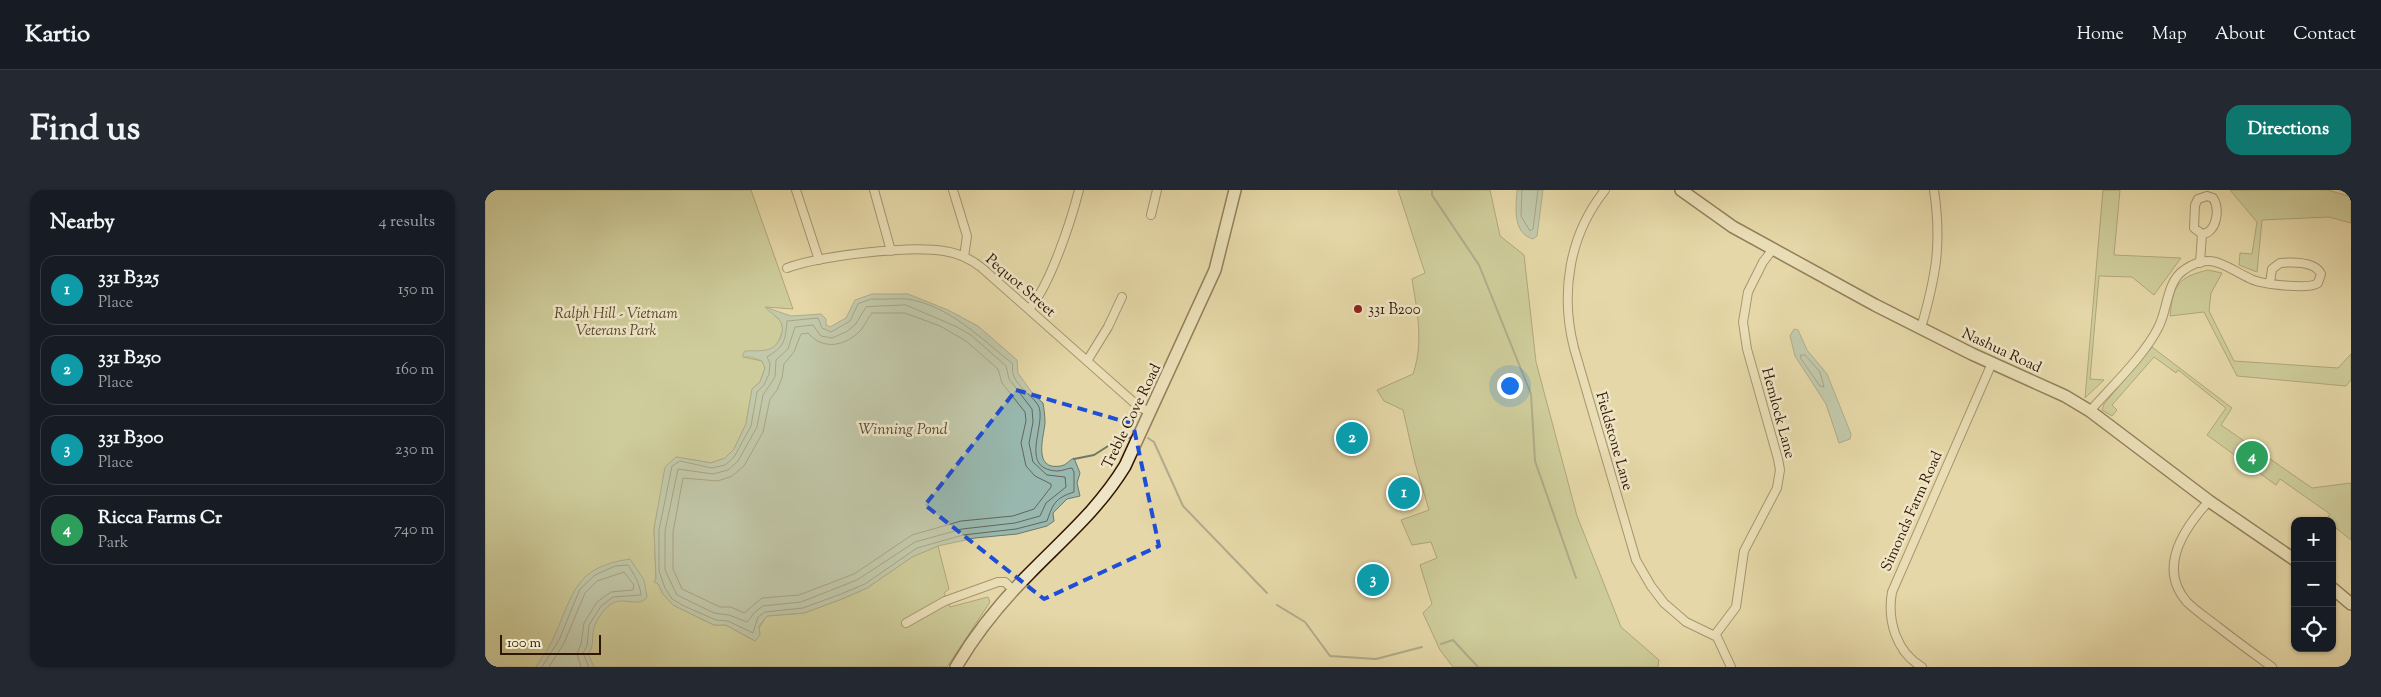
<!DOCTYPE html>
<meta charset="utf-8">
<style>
:root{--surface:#171b24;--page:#242831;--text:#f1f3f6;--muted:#9ea1a6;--line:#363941;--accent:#0f766e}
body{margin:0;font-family:"Sorts Mill Goudy",serif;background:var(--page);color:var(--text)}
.controls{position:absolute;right:15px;bottom:15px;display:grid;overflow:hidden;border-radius:10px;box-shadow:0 1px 4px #0004}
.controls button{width:45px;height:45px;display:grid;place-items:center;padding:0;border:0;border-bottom:1px solid var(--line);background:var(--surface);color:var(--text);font:25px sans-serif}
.scale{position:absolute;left:15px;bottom:12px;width:101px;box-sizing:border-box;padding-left:5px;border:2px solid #301500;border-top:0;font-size:14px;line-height:18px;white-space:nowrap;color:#301500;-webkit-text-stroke:4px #eee5c6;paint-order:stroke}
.you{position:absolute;left:1024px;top:195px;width:18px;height:18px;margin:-12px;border:4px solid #fff;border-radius:50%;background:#1a73e8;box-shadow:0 0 0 8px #1a73e833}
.badge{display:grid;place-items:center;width:32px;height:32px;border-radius:50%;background:var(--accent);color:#fff;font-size:16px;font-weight:700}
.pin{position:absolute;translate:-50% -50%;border:2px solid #fff;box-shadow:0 1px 5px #0006}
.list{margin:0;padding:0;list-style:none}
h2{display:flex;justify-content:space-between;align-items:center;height:65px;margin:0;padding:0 20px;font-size:21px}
h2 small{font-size:16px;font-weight:400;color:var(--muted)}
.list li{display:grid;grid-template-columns:32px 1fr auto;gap:15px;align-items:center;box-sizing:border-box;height:70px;margin:0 10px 10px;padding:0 10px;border:1px solid var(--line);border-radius:15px}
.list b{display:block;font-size:19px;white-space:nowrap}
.list p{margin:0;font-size:16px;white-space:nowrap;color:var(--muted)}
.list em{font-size:16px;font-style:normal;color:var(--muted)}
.icon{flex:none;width:28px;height:28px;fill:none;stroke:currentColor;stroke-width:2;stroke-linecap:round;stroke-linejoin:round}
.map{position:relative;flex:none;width:1866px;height:477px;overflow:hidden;border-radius:15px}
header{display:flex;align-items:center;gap:30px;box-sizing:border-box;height:70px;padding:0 25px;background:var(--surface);border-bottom:1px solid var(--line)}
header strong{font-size:24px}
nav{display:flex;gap:28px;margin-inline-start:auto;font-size:18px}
.intro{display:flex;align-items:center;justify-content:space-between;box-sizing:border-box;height:120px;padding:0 30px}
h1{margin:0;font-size:35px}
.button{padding:12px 22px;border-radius:15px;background:var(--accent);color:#fff;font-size:18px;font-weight:700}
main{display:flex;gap:30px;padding:0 30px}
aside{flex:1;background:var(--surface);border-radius:15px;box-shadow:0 1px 4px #0004}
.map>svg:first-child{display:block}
.green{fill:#b1bf8a;stroke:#706a45}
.water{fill:#98b8af;stroke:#6e7769}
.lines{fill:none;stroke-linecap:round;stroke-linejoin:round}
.shore{stroke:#646658;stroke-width:1}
.stream{stroke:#6e7769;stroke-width:2}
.minor-casing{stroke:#5d462a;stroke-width:10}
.secondary-casing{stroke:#301500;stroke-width:14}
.minor{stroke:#eee5c6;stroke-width:8}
.secondary{stroke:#eee5c6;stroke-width:11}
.marked{fill:none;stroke:#1d4ed8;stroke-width:4;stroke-dasharray:10 6;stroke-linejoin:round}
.poi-dot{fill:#8f2418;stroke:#eee5c6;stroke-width:2}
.labels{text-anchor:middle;stroke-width:5;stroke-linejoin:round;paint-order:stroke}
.street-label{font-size:15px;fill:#301500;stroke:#eee5c6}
.poi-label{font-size:15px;fill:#301500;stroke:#eee5c6;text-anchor:start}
.park-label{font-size:15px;font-style:italic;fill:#574829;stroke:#eee5c6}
.water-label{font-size:16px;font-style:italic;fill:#544e3d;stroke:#eee5c6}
</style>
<header>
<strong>Kartio</strong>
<nav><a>Home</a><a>Map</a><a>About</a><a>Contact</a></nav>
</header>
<div class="intro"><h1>Find us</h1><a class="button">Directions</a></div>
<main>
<aside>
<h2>Nearby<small>4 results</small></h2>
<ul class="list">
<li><span class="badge" style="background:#0f9aa8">1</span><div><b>331 B325</b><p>Place</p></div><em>150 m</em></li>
<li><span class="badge" style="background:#0f9aa8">2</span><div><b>331 B250</b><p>Place</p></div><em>160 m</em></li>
<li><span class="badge" style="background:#0f9aa8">3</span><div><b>331 B300</b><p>Place</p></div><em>230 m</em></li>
<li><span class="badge" style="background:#2e9e5b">4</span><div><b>Ricca Farms Cr</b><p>Park</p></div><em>740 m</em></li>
</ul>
</aside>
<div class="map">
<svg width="1866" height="477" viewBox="0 0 1866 477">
<rect width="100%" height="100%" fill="#e5d7a7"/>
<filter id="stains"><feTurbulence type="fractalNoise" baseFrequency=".004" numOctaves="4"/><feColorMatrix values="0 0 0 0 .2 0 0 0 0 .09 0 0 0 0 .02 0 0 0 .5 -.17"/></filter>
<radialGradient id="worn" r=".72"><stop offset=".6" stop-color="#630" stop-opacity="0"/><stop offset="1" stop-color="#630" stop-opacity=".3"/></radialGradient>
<!-- green -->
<path class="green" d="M0,0H266L308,119L281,117L296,132L298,140L293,153L287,159L258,167L277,171L280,178L275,192L267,199L261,234L249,259L240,268L226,273L191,267L181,277L169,339L171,389L169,392L173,393L178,404L188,415L229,435H241L266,449L282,426L319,423L357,409L382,398L427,367L453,356L464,399L459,403L465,417L503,407L505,412L462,477H0Z
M913,0H1005L1015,46L1039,65L1051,172L1092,326L1136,437L1174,470L1173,477H968L955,460L938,423L947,414L935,375L952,368L946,352L927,355L916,330L944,320L930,273L918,220L899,211L892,200L928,184C939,152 932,121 927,89L940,83Z
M1618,0H1635L1629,65L1696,68L1669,105L1647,87L1614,86L1605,189L1619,190L1600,208Z
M1745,0H1843L1866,7V33L1844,27L1777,30L1772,82L1754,75L1755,63L1767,64L1772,32Z
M1723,80L1737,83L1726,103L1724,121L1749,171L1853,178L1866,164V190L1861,196L1752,186L1719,122L1685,126C1688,95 1693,87 1723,80Z
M1667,157L1747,218L1736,235L1827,298L1866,293V350L1847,335V331L1841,330L1845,324L1795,289L1791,295L1722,245L1741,218L1693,180L1691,183L1669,167L1627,215L1632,220L1627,226L1617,220L1619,214Z"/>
<!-- water -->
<path class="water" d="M1032,0H1058L1052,46L1048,49C1027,43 1031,17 1032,0Z
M387,104H423L463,120L493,136L532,170L533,183L548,204L558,213C559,219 560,226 560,233C559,246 547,281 576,276C582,275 584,270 589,268L595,283L592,293L595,306L582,309L568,323L569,331L562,336L532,344L490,348L453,356L427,367L382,398L357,409L319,423L282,426L274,436L275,445L270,451L241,435H229L188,415L178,404L173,394L169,392L171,389L169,339L180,277L191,267L226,273L240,268L249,259L261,234L267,199L275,192L280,178L277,171L266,167H258V164L260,161C277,160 289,164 296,146C298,140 298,135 295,131C291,125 284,122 280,117L306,126L336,124L341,129V135L345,137L361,128L370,110Z
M1309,139L1313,140L1322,160L1342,184L1366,244L1365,249L1354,253L1341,214L1310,166L1305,146Z
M145,369L159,390L162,407C154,418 139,407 128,413C121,416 111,430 109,438C106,447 110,456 103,464L109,477H51C57,467 65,457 69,447C89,402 90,377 145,369Z"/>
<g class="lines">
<!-- shore -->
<path class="shore" d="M1037,0L1036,26L1045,41L1048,39L1053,0
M387,109C398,110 411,108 422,109C464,115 496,149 527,173C528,176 527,180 528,184C532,197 546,204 553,215C563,233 532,279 572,281C578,281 583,278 587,278L589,282V302C570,308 568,314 562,331L531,339L478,345L432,358L380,394L356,404L318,418L280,422L273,427L268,443L243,431L231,430L199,416L187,409L180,398L174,381V340L187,276L195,271L227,278L240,275L249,267L266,236L272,202L279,195L284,184L285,173L282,167C300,156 300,151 302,131L333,128L337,138L346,142L365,131L373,114Z
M421,115L470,136L486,145L521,176L524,189L547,219L548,232L544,253L548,272L562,285L580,287L581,297L561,313L555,326L530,333L477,339L430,352L372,390L316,412L278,416L270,422L262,432L244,425L229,423L192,405L180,380V341L193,279L228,284L243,280L253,271L272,237L278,205L290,187L291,170L303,159L310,137L328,135L336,146L347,148L361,142L370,135L381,117Z
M387,123H420L455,136L481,151L513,179L517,193L540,222L541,231L536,253L541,276L550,286L566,294V297L549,319L528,326L476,331L427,345L369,384L314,405L277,408L259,423L246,417H235L197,399L188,379V342L198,288L233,291L247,286L259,276L278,242L285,209L292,200L297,188L299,174L309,162L316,144L323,143C338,161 361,156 376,140C380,135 383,128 387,123Z
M1316,165H1320L1335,182L1339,197L1335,196L1316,169Z
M57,477L74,450L95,399L110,385L130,376L143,375C149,384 155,394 156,405L128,407L116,416L104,435L102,456L98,463L104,477
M64,477L79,453L100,403L112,391L139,382L149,395L148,400L126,402L112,412L99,433L96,454L92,464L96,477"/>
<!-- stream -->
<path class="stream" d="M947,0V5L994,75L1046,204L1050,271L1091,388
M663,248L669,252L698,316L782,403
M589,269L609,265L631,251L647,247
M792,415L820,432L845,466L891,469L937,457
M956,454L968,450L993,477"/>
<defs>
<path id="minor" d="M311,0L334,70
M389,0L406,61
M468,0L482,46L479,67
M1120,0C1084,45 1075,103 1089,158L1151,370L1166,396L1179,413L1201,432L1232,447L1246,477
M666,25L672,0
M1715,73L1717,44C1732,43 1735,19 1728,8L1722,6L1713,9L1710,15L1709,38L1717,44
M302,78C334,66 425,55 459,61C473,63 486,69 497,78L654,217L666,222
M544,119C565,96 586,31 594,0
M1436,138C1451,86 1457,54 1449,0
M602,171L623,137L637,107
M1605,221C1626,197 1659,166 1673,138C1683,120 1681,92 1699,80C1727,60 1741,78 1766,89C1776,94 1824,100 1833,93L1836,84C1830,71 1807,72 1795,73L1787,79L1785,93
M1724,311C1699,338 1672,378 1702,412C1711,421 1722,428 1732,436C1750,450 1769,464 1787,477
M421,433L460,411L513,392H520L528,400
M1230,445L1251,417L1259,361L1292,298L1295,280L1293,269L1262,159L1258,132L1263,102L1278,72L1288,59
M1437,477C1411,462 1402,430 1407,402L1507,173"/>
<path id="secondary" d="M1196,0L1248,37L1390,115L1487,164L1580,206L1605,221L1724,311L1810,370
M1847,398L1866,414
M471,477C491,443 516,412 544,384C579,348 613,320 640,276L730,80L750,0"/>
</defs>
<!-- minor casing -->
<use href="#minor" class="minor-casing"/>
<!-- secondary casing -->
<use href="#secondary" class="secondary-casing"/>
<!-- minor -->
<use href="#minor" class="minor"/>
<!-- secondary -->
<use href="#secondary" class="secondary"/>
</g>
<!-- marked area -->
<path d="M0 0H1866V477H0ZM531,200L648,234L674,356L559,409L440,315Z" fill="#e5d7a7" fill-opacity=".55" fill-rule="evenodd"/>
<path class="marked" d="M531,200L648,234L674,356L559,409L440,315Z"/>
<!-- markers -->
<circle class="poi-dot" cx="873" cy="119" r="5"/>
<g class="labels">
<!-- street labels -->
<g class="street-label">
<text transform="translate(536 95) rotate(41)" y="5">Pequot Street</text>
<text transform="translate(1517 160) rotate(25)" y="5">Nashua Road</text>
<text transform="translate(1294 223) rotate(75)" y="5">Hemlock Lane</text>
<text transform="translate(646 226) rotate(-64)" y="5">Treble Cove Road</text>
<text transform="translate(1130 251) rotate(74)" y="5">Fieldstone Lane</text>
<text transform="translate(1426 321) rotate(-66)" y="5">Simonds Farm Road</text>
</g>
<!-- poi labels -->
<g class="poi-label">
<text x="883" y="124">331 B200</text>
</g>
<!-- park labels -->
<g class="park-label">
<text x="131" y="128">Ralph Hill - Vietnam<tspan x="131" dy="17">Veterans Park</tspan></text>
</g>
<!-- water labels -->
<g class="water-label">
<text x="418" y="244">Winning Pond</text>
</g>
</g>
<rect width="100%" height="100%" filter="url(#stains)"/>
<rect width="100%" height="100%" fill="url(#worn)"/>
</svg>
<div class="controls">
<button>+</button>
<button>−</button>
<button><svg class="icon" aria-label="locate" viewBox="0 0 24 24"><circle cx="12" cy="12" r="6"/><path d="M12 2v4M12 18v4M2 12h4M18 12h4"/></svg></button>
</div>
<div class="scale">100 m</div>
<div class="you"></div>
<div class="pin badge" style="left:919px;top:303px;background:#0f9aa8">1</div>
<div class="pin badge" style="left:867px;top:248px;background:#0f9aa8">2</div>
<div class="pin badge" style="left:888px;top:390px;background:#0f9aa8">3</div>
<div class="pin badge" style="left:1767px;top:267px;background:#2e9e5b">4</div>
</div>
</main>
